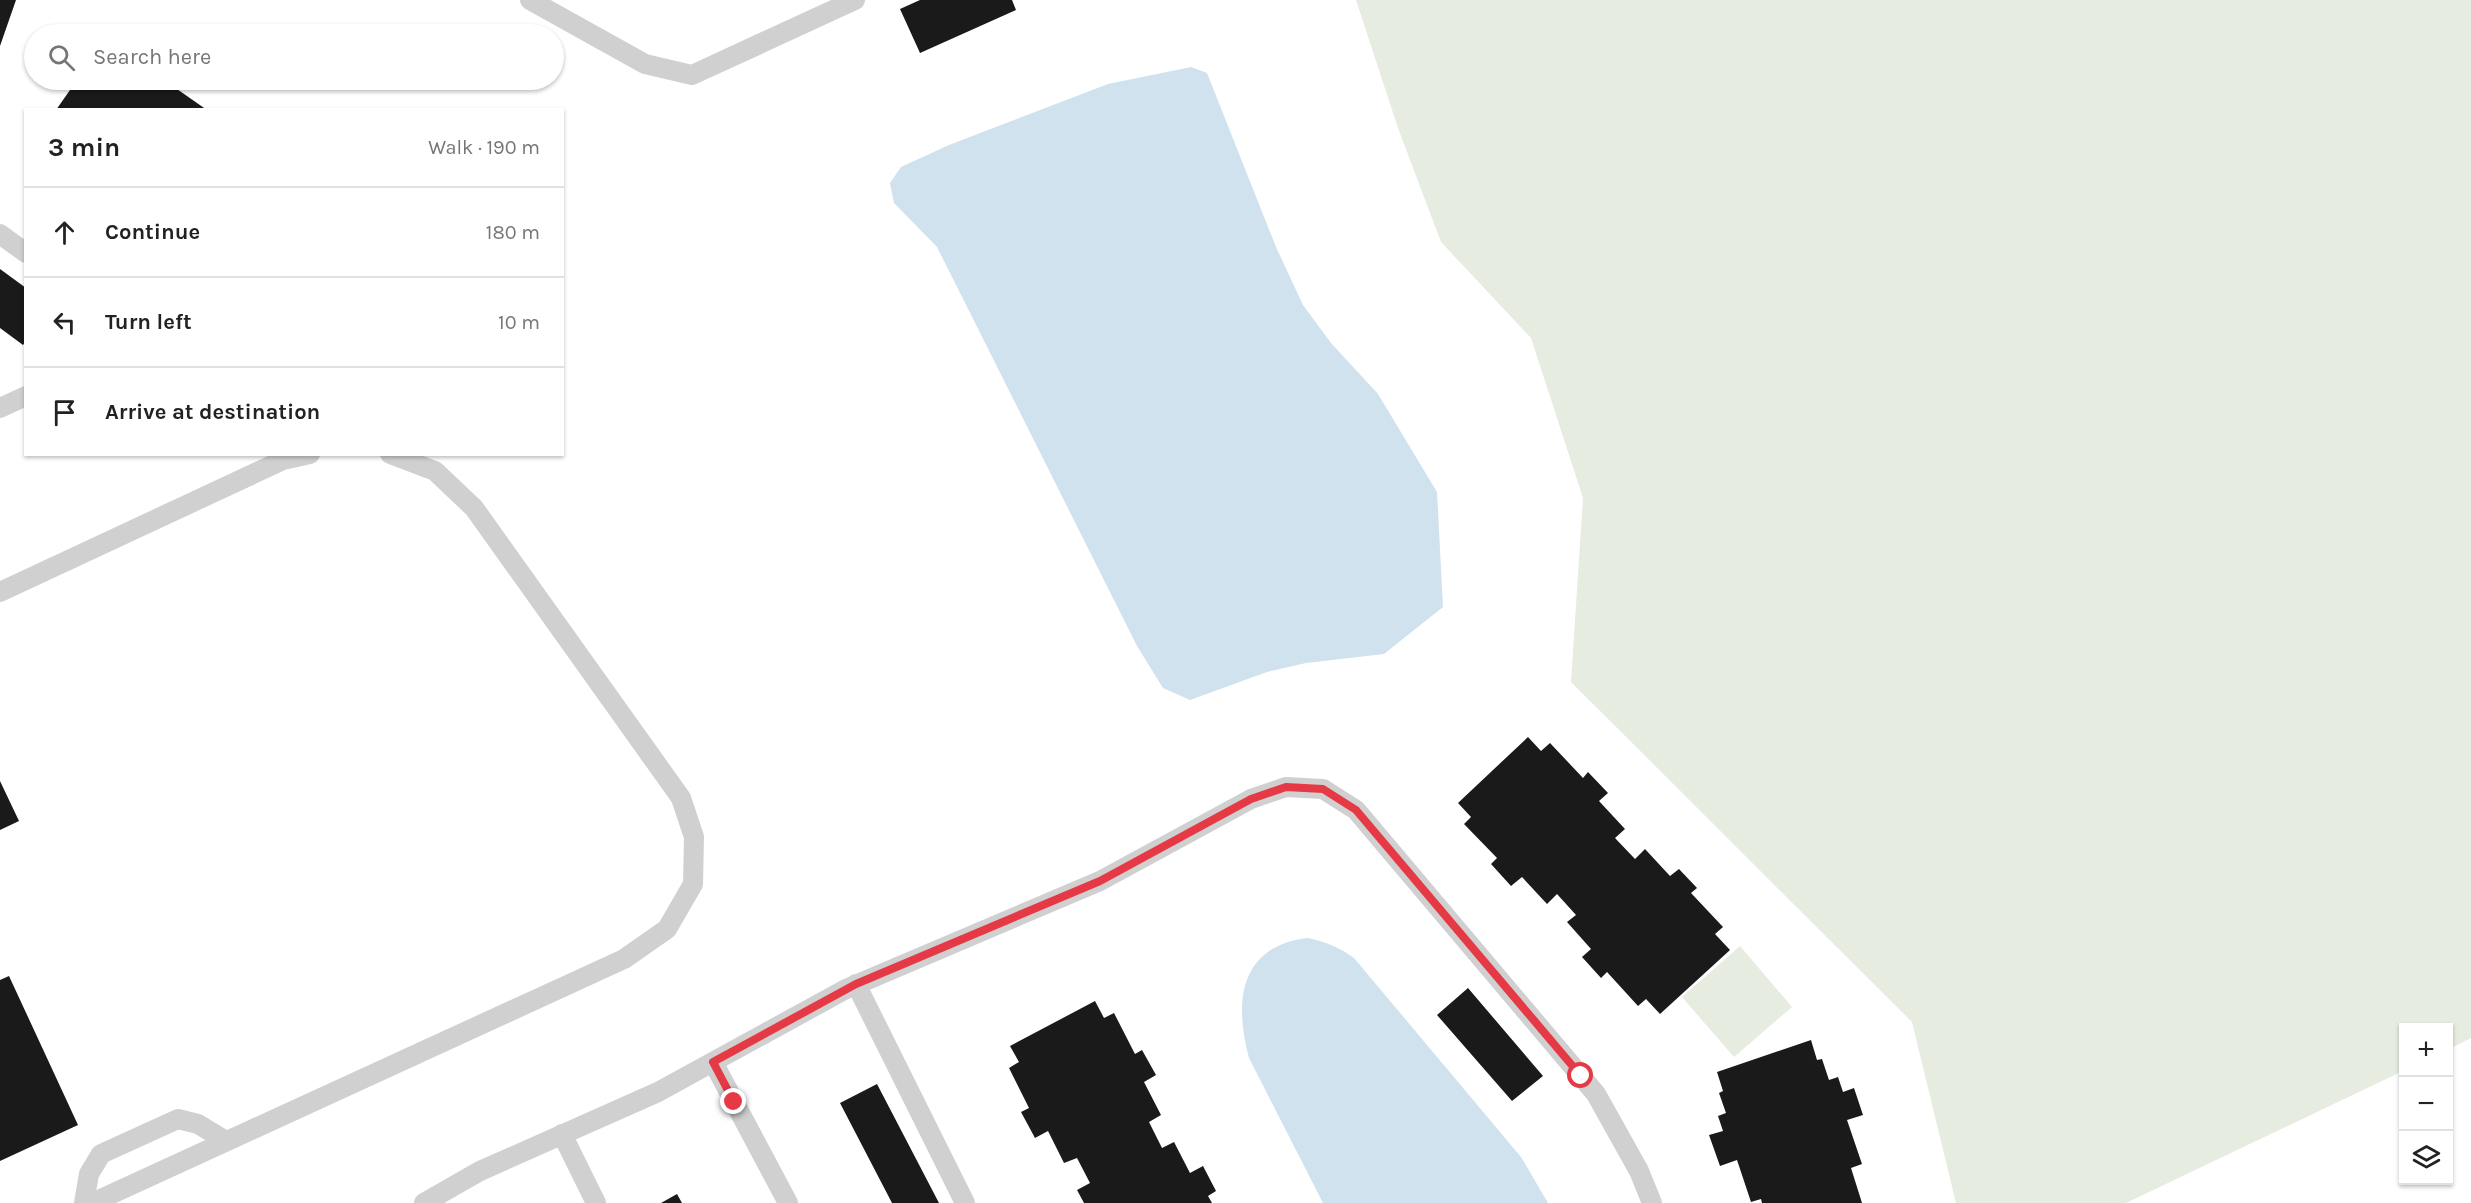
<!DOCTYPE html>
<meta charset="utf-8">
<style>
:root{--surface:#fff;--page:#f6f6f6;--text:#222;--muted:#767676;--line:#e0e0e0}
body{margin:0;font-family:Karla,sans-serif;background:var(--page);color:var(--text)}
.controls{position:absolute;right:18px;bottom:18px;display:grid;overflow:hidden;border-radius:0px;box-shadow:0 2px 4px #0004}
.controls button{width:54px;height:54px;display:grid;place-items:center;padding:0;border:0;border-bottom:2px solid var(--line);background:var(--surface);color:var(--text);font:30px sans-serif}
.stop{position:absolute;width:18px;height:18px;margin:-14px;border:4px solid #e63946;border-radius:50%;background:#fff}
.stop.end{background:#e63946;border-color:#fff;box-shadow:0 2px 6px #0008}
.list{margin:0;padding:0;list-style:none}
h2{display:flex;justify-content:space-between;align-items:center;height:78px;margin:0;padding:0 24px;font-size:26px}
h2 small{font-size:20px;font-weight:400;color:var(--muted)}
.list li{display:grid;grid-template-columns:39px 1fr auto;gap:18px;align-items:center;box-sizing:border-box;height:90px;padding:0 24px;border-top:2px solid var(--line)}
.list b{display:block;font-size:22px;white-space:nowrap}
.list em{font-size:20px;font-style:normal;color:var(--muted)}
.icon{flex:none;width:33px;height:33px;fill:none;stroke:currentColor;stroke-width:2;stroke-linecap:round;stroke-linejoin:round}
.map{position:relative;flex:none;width:2471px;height:1203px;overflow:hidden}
.search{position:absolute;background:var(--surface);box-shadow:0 2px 4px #0004;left:24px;top:24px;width:540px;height:66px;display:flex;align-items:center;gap:15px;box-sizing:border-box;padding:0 21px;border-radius:33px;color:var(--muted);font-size:22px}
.panel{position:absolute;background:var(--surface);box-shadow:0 2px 4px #0004;left:24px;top:108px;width:540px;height:348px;border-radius:0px}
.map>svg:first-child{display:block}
.green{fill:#e6ecdf}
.water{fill:#cfe2ee}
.building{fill:#1a1a1a}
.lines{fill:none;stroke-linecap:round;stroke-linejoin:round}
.lane{stroke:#d0d0d0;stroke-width:20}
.route{stroke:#e63946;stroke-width:8}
</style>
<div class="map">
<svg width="2471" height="1203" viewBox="0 0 2471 1203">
<rect width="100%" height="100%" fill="#fff"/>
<!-- green -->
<path class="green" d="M1356,0H2471V1038L2449,1049L2448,1028H2404L2403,1071L2126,1203H1956L1912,1022L1571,682L1583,498L1531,338L1441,242L1398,128Z
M1740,946L1792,1007L1734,1057L1682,997Z"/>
<!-- water -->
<path class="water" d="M1191,67L1207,73L1276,247L1303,305L1331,343L1378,394L1437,492L1443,607L1384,654L1306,663L1267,672L1190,700L1163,688L1137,646L937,247L894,203L890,183L901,167L949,145L1108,84Z
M1308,938C1326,942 1339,947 1354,958L1521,1157L1548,1203H1323L1249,1058C1234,1002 1239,946 1308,938Z"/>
<!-- building -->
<path class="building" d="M0,0H16L0,46Z
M920,0H1012L1016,10L920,53L900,9Z
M77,80H164L207,110H56Z
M0,269L26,288V341L23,345L0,328Z
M1528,737L1541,751L1550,743L1583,778L1588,772L1608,793L1599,801L1625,829L1615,838L1635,859L1645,849L1670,876L1679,869L1697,888L1691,893L1723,927L1715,934L1730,950L1660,1014L1646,999L1638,1006L1607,972L1601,978L1582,957L1591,949L1567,922L1576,915L1557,894L1547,904L1522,877L1511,886L1491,864L1497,858L1464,824L1471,817L1458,803Z
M0,781L19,821L0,830Z
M9,976L78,1125L0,1161V980Z
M1468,988L1543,1076L1512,1101L1437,1015Z
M1095,1001L1104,1018L1114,1013L1135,1054L1142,1050L1156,1075L1144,1082L1161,1115L1149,1122L1162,1148L1174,1142L1190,1173L1203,1166L1216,1191L1208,1196L1212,1203H1084L1077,1190L1090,1183L1077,1158L1064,1163L1048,1131L1035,1138L1021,1112L1029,1108L1009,1068L1019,1062L1010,1046Z
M1811,1040L1817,1060L1822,1059L1829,1080L1838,1077L1843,1092L1854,1088L1863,1115L1847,1120L1862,1164L1851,1168L1862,1203H1762L1761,1199L1751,1202L1737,1160L1720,1166L1709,1135L1723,1131L1718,1116L1726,1113L1719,1093L1723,1091L1717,1072Z
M877,1084L939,1203H892L840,1103Z
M677,1194L682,1203H661Z"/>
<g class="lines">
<!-- lane -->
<path class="lane" d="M530,0L645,64L692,75L855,0
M0,234L26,253
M0,408L26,396
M0,592L283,460L310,454
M856,984L965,1203
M713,1062L788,1203
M562,1134L596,1203
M84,1203L89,1174L101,1154L178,1119L198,1124L226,1141
M92,1203L624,959L667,929L693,884L694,837L681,798L474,508L435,471L390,454
M424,1203L480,1171L658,1092L846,989L1100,881L1251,799L1286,787L1323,789L1356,810L1596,1094L1639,1171L1652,1203"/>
</g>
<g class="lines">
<!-- route -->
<path class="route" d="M734,1102L713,1062L856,984L1100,881L1251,799L1286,787L1323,789L1356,810L1581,1076"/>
</g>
</svg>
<div class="controls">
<button>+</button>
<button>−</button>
<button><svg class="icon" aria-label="layers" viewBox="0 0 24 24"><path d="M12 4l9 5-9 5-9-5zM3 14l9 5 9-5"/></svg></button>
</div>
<div class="stop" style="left:1581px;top:1076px"></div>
<div class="stop end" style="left:734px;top:1102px"></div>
<div class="search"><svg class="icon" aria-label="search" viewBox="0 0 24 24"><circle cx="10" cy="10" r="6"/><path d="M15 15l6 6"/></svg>Search here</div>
<section class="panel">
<h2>3 min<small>Walk · 190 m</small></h2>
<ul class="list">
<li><svg class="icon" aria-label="ahead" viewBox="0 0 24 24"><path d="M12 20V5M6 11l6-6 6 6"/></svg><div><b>Continue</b></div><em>180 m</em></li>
<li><svg class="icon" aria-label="left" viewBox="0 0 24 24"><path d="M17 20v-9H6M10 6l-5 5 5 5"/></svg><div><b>Turn left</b></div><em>10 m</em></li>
<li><svg class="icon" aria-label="arrive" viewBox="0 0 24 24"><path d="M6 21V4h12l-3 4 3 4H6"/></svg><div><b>Arrive at destination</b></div></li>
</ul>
</section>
</div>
